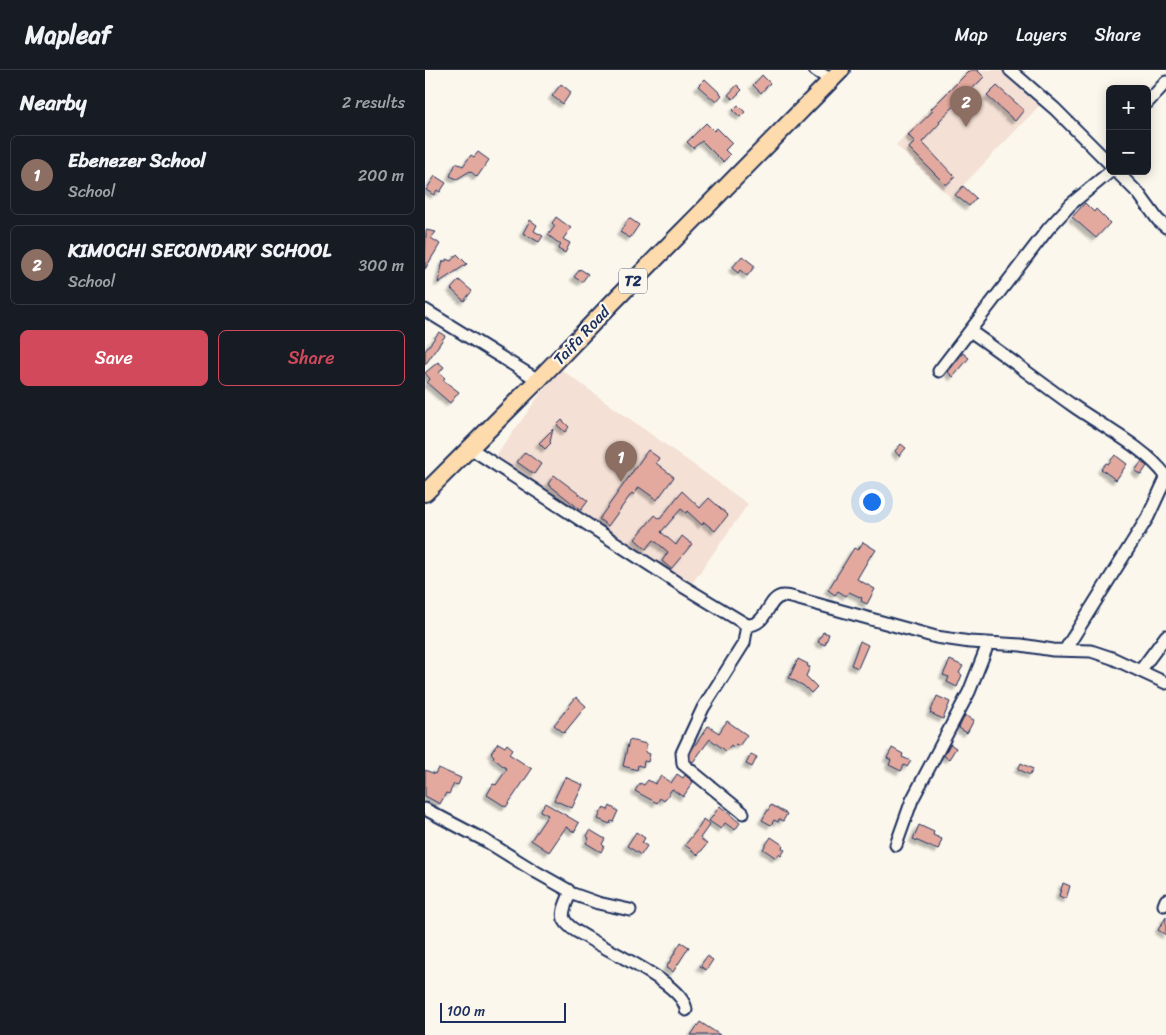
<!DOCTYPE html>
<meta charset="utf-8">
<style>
:root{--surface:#171b24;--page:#20242c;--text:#f1f3f6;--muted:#9ea1a6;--line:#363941;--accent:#d1495b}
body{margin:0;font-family:Sriracha,sans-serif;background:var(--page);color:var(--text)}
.controls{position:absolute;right:15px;top:15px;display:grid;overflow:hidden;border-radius:8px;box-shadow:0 2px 12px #0003}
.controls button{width:45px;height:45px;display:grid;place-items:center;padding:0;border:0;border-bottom:1px solid var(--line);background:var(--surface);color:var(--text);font:25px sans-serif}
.scale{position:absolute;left:15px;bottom:12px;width:126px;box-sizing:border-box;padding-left:5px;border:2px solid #1b2f5e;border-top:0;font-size:14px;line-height:18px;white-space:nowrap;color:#1b2f5e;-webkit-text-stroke:4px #fbf7ec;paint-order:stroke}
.you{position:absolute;left:446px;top:431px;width:18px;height:18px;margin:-12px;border:4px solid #fff;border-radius:50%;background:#1a73e8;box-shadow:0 0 0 8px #1a73e833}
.badge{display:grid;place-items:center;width:32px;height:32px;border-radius:50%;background:var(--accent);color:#fff;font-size:16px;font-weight:700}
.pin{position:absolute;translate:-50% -41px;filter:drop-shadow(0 1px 2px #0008)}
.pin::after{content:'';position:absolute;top:26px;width:18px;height:15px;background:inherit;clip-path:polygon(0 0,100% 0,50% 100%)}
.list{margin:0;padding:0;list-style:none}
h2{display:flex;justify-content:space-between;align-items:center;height:65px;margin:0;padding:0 20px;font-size:21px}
h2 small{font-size:16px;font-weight:400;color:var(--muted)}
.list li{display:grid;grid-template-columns:32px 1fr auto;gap:15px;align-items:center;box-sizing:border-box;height:80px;margin:0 10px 10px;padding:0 10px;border:1px solid var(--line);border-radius:8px}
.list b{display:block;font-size:19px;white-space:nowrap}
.list p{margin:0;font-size:16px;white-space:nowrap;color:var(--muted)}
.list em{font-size:16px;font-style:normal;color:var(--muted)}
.actions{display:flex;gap:10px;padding:15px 20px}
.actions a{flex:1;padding:11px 0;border:1px solid var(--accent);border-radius:8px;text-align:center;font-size:18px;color:var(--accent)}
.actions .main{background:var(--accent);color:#fff}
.map{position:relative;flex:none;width:741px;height:965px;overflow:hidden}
header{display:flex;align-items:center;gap:30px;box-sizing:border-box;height:70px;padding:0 25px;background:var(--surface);border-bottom:1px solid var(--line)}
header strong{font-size:24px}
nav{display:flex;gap:28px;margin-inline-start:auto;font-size:18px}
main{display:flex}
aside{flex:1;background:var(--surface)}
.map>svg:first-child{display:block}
.built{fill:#f4e0d5}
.building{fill:#e3a99e;stroke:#1b2f5e;filter:url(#shadow)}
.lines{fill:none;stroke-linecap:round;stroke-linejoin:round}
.minor-casing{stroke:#1b2f5e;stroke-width:15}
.highway-casing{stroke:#1b2f5e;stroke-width:20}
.minor{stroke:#fbf7ec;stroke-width:11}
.highway{stroke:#fddbac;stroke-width:16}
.labels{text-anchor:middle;stroke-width:4.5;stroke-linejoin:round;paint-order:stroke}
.shield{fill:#fbf7ec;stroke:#5e6b89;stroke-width:1}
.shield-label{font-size:15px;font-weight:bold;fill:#1b2f5e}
.street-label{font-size:16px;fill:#1b2f5e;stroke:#fbf7ec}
</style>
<header>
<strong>Mapleaf</strong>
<nav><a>Map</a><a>Layers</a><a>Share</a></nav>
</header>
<main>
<aside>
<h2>Nearby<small>2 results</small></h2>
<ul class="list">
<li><span class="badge" style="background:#8d6e63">1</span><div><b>Ebenezer School</b><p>School</p></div><em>200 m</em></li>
<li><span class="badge" style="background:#8d6e63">2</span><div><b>KIMOCHI SECONDARY SCHOOL</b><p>School</p></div><em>300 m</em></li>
</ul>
<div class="actions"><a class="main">Save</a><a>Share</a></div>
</aside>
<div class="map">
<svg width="741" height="965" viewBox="0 0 741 965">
<defs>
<filter id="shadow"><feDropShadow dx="-3.5" dy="3.5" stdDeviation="1" flood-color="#0004"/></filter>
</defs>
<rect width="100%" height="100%" fill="#fbf7ec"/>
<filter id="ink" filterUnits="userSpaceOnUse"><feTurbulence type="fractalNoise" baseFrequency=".02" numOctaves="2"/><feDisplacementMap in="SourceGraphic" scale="10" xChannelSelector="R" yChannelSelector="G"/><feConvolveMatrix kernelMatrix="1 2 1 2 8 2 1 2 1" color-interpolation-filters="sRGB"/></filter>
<g filter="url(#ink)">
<!-- built -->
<path class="built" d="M542,0H578L615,35L526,128L471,75Z
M134,298L323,434L258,526L68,390Z"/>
<!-- building -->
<path class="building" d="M545,0H552L559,7L514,51L515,53L497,72L530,107L521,115L484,78L490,72L483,65L508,41L506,39Z
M337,5L345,13L336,23L328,15Z
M280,9L297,25L291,32L273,16Z
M136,14L146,22L138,34L127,26Z
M312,15L317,20L308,29L303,25Z
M572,16L599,40L590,51L562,26Z
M313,35L320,42L315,47L308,40Z
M281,53L289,61L292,58L307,73L300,80L305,85L298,92L277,71L268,78L262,72Z
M53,82L64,90L52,107L45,101L32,109L25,106L31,93L38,96L46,85L49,87Z
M10,106L21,113L15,122L12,120L9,125L1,120Z
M538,116L551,128L544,136L530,125Z
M660,133L669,142L671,139L685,153L671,168L647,147Z
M131,147L146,158L138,169L145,173L140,183L133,179L136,175L123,165L130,156L127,153Z
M204,148L214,155L205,168L195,162Z
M105,150L112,155L109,161L118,166L114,172L98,163Z
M1,160L11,162L6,168L15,174L0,199Z
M32,184L42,194L13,213L18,191H21V189L26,191Z
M317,186L330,196L322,206L315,200L313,203L307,198Z
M155,199L163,204L157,212L149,207Z
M34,210L47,221L39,231L26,219Z
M14,262L20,266L0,295V281Z
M538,283L544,288L528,307L523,302Z
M13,292L19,297L14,303L20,308L18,310L34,322L25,333L2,313L5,309L0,303Z
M137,350L144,357L140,362L132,355Z
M128,359L125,372L126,373L120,379L114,373Z
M476,374L481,378L474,386L470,381Z
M223,380L234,388L231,393L249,407L232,430L214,417L209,425L207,423L183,456L174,449Z
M100,382L116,394L109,404L92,392Z
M690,385L702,394L691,410L676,399L681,393L683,394Z
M716,392L722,396L716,405L710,401Z
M129,405L163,431L156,440L123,414Z
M257,421L275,438L284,428L303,445L290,461L279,452L277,455L262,441L261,443L256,439L236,462L251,475L257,466L267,474L246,499L237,491L243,482L229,470L221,479L210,469L230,445L235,449Z
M438,472L451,480L447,486L446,485L432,509L450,519L442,534L436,531L437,528L424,522L421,526L413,521L410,525L403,520L429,478L433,480Z
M398,562L404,564L400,575L393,572Z
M435,571L443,575L433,598L426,595Z
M373,589L383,594L382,596L385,597L381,606L392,617L386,623L379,616L364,608Z
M525,590L538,596L534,603L537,605L532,617L522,612L524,607L518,605Z
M512,626L525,632L518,649L505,643Z
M151,627L161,636L139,663L129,655Z
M540,645L549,650L542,663L534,658Z
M302,651L322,665L314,676L311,674L308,677L306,675L301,681L285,669L268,692L265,690V684L268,678L283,656L294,663Z
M204,670L222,674L220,682L225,684L223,692L219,691L218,697L213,695L212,700L198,696Z
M73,673L80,677L82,674L88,679L84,684L107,699L81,737L62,725L68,714L71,715L82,699L68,688L69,686L66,683Z
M525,674L531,678L524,689L519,686Z
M467,678L478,684L477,687L486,691L482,697L479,695L476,701L464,695L466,690L462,688Z
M326,684L332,687L327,697L321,694Z
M596,693L608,699L605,705L593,699Z
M13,698L36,708L33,715L29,714L24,724L21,723L15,734L0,726V700L10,704Z
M252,704L258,708L260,705L268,712L258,727L247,719L239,731L235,728L232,733L210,721L215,713L219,715L223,710L230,714L236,706L246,713Z
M140,707L158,715L147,738L129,730Z
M120,733L154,753L149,762L141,757L124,782L106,770L123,745L115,741Z
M346,735L362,744L358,751L354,749L353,752L349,750L346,755L337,750Z
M185,736L193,741L188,752L186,751L185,754L173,749L178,738L183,740Z
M295,736L315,753L310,760L300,753L296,759L284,751Z
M278,749L285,754L275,768L282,774L273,785L260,775L275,756Z
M494,755L509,762L508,765L517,769L513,780L488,769Z
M165,760L180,769L177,774L179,776L176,782L161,773L164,768L162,766Z
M211,762L220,768L217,773L222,776L216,785L202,776Z
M346,767L358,775L357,778L360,780L356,786L354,784L351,788L338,779Z
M638,813L645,816L641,829L634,826Z
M741,847V865L733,860Z
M256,872L264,877L248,902L241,898Z
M282,886L288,890L281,900L275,896Z
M275,952L295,965H266Z"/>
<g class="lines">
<defs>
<path id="minor" d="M390,0L406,10
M585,0L630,39L685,94
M722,33L741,12
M691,101L714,124L733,150L741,157
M0,240L113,310
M545,261C580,285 613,311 647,335C675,355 721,378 741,406
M514,301L623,159L646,134L686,101
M45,378L254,514L322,555C343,556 342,527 358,526C362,526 367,527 370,528L511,567L545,572L596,575L628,580L666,581L687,588L741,613
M640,580L723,447L741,408
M715,601L741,566
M0,739L61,771L111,802L143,820L145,823C143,830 136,841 139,849C143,858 155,863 163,868C185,882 259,914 261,940
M318,743L258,694L257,683L278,638L319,573L322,555
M471,775L487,730L544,622L563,574
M145,823L173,833L205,840
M739,835L741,830"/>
<path id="highway" d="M0,423L113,310L187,233L416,0"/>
</defs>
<!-- minor casing -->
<use href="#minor" class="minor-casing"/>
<!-- highway casing -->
<use href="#highway" class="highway-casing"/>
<!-- minor -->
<use href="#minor" class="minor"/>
<!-- highway -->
<use href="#highway" class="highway"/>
</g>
</g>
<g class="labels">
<!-- shield labels -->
<rect class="shield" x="194" y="198.5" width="28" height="25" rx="4"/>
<g class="shield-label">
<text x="208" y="216">T2</text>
</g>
<!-- street labels -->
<g class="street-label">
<text transform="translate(156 265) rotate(-47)" y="6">Taifa Road</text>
</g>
</g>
</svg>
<div class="controls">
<button>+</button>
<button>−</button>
</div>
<div class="scale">100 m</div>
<div class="you"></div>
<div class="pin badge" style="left:196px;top:412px;background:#8d6e63">1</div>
<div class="pin badge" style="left:541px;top:57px;background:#8d6e63">2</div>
</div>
</main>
